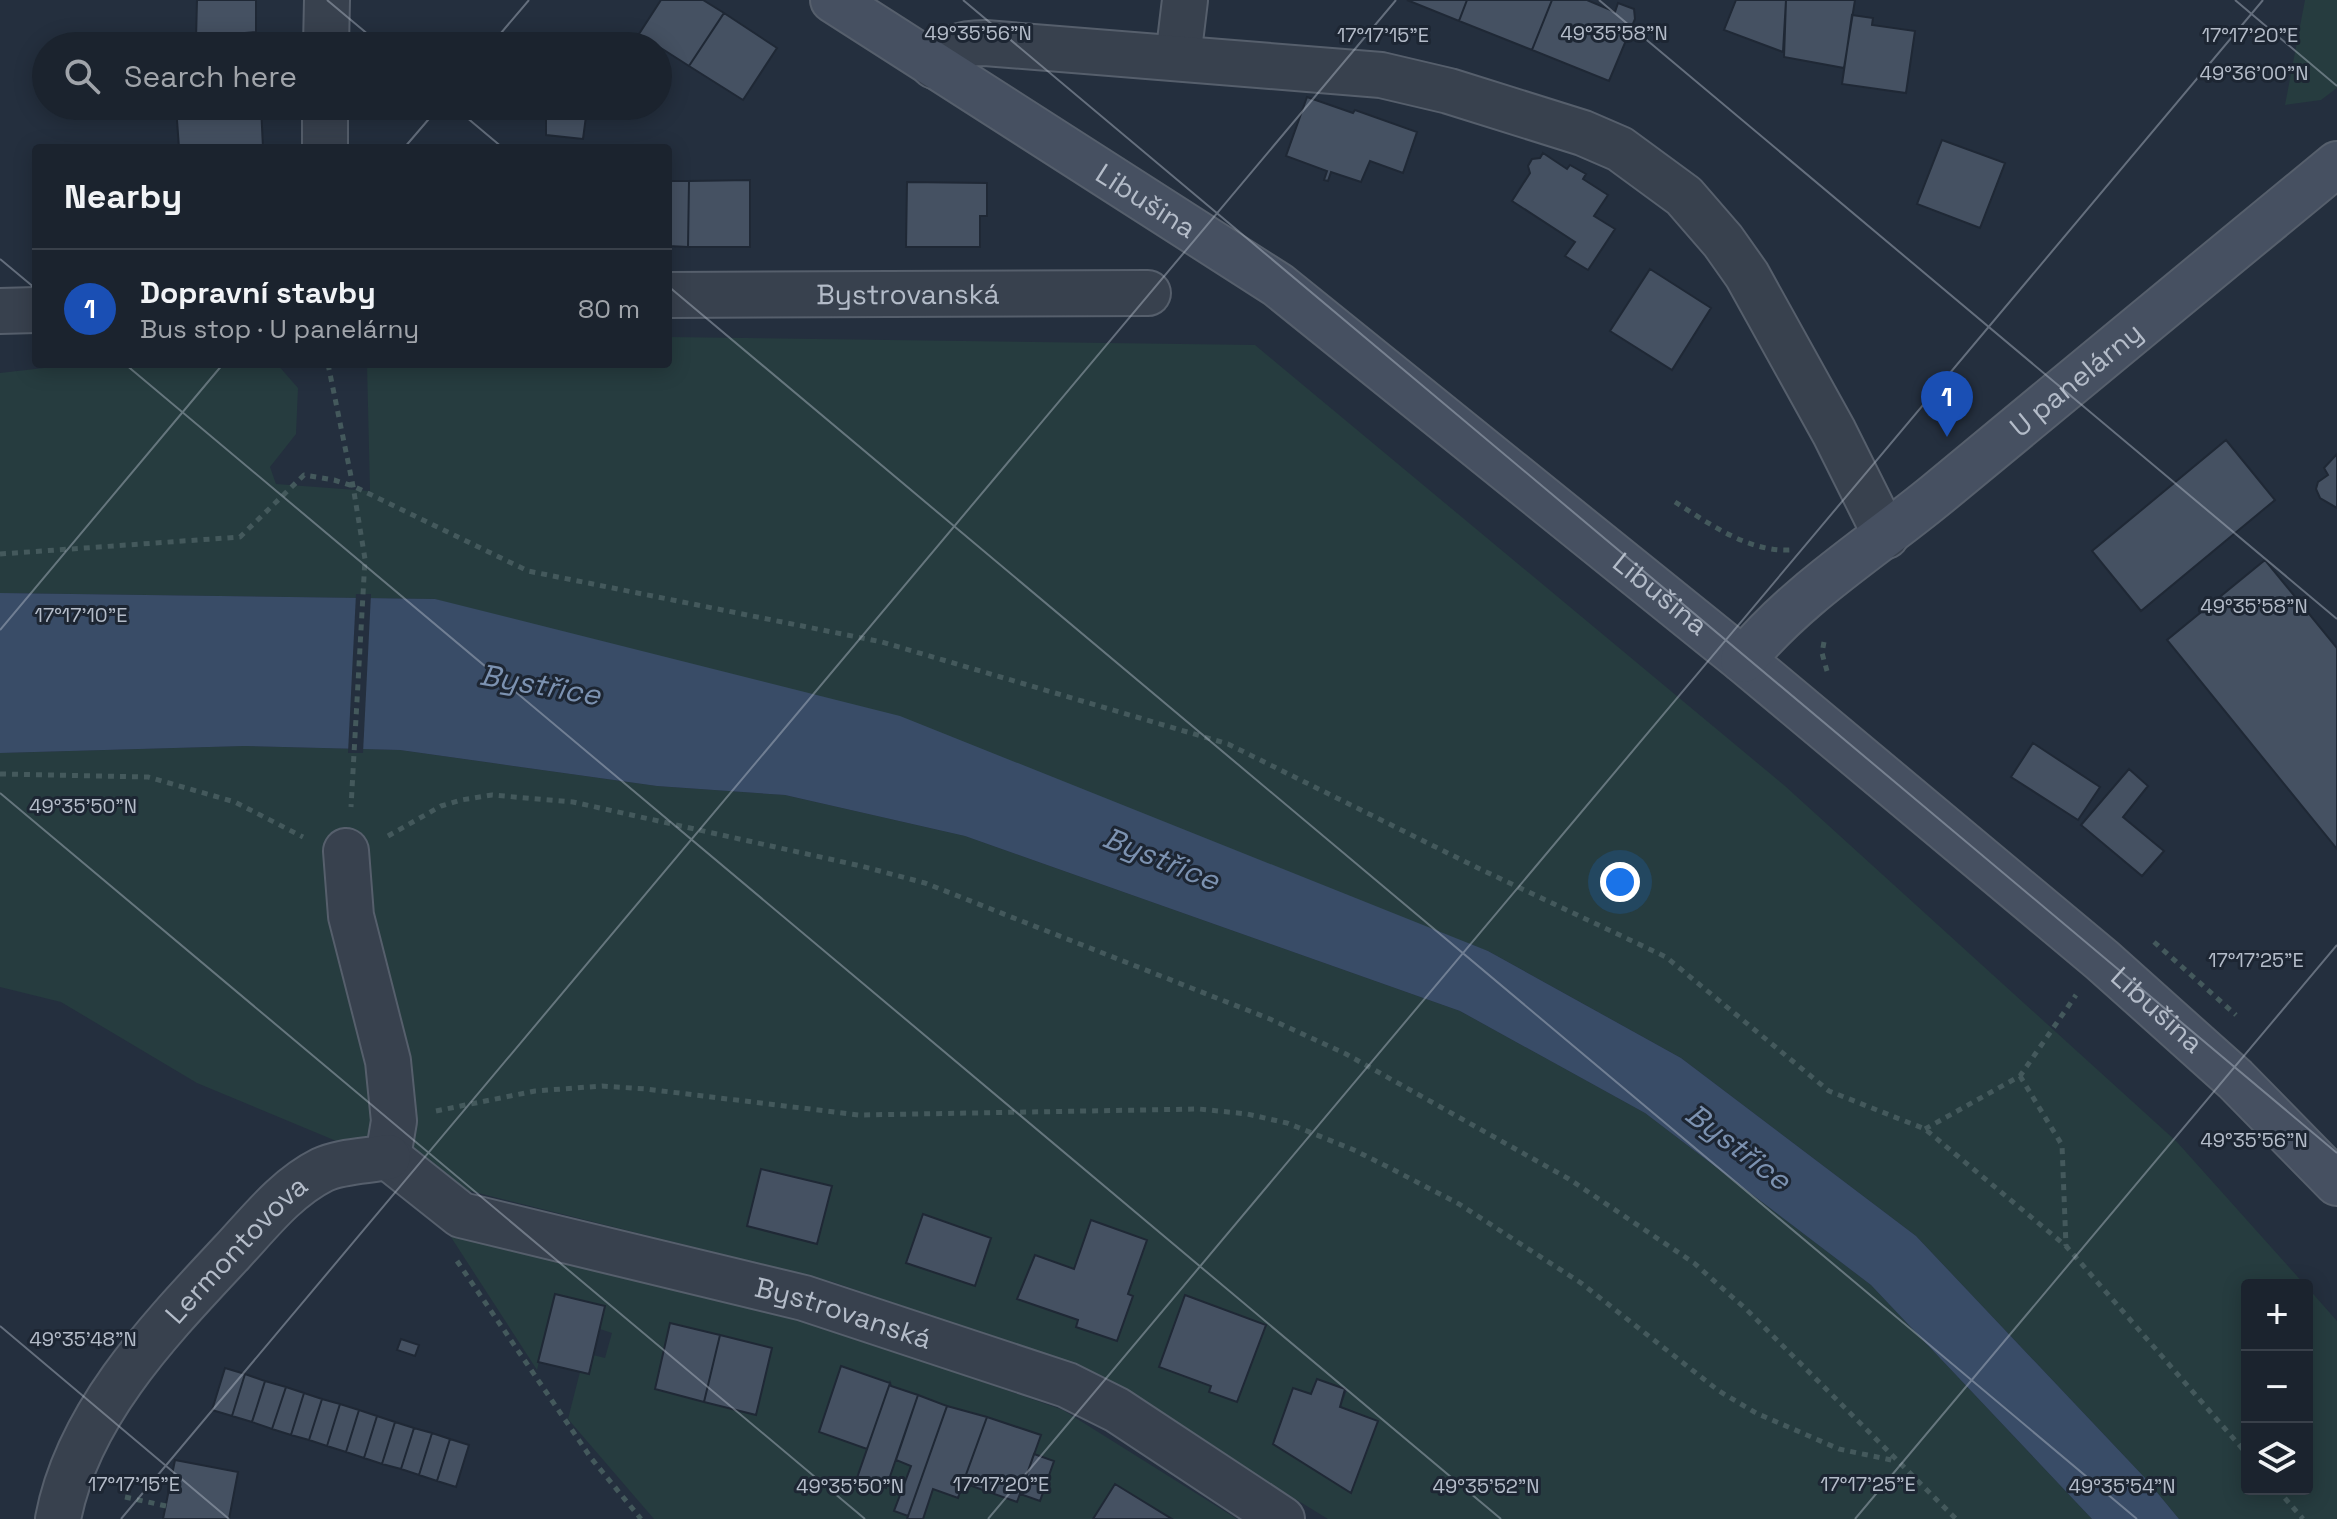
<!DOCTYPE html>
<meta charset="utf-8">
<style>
:root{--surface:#1b232e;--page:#242b36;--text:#f1f3f6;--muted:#a0a4aa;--line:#39404a;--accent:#db2777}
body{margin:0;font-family:"Space Grotesk",sans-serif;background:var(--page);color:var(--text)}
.controls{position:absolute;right:24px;bottom:24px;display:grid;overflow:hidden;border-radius:8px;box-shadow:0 4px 20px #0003}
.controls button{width:72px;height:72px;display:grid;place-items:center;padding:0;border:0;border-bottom:2px solid var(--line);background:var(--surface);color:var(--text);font:40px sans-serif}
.you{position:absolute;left:1620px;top:882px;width:28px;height:28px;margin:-20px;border:6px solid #fff;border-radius:50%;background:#1a73e8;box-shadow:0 0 0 12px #1a73e833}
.badge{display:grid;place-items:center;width:52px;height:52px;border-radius:50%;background:var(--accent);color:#fff;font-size:26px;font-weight:700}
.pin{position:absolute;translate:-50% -66px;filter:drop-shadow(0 2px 4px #0008)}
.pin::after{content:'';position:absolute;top:42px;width:28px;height:24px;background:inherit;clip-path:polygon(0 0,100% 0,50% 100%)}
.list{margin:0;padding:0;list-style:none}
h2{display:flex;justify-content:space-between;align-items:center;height:104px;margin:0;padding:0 32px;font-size:34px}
h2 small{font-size:26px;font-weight:400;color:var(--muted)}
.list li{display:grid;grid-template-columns:52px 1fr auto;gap:24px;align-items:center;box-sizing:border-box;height:120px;padding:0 32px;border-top:2px solid var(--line)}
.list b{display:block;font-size:30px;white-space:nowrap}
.list p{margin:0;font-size:26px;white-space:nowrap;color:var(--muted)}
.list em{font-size:26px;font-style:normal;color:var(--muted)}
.icon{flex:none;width:44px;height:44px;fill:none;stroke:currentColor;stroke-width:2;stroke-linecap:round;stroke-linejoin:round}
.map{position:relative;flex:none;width:2337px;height:1519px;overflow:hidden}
.search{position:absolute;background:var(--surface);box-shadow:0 4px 20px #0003;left:32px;top:32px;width:640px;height:88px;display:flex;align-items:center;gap:20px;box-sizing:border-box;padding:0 28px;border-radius:44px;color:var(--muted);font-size:30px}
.panel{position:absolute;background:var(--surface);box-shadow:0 4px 20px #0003;left:32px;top:144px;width:640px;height:224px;border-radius:8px}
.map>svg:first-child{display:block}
.green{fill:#263c3f;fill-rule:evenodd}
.water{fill:#394c67}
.pier{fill:#242f3e}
.building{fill:#455162;stroke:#1f2835;stroke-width:2}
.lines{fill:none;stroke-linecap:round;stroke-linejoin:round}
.street-casing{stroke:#565f6c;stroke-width:48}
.secondary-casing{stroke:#565f6c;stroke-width:48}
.path{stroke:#44595c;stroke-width:5;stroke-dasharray:6 6;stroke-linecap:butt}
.street{stroke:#38414e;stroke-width:44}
.secondary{stroke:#465061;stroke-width:44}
.ticks{fill:none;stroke:#b4bcc9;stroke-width:2;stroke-opacity:0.45}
.labels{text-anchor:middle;stroke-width:6;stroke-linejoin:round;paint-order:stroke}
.street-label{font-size:28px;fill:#b4bcc9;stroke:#1d2633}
.water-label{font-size:30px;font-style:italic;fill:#7c92b1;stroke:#1d2633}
.ticks-label{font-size:20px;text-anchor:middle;fill:#b4bcc9;stroke:#1d2633;stroke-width:6;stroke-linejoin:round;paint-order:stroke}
</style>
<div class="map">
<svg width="2337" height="1519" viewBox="0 0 2337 1519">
<rect width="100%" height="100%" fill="#242f3e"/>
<!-- green -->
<path class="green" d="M2305,0H2337V88L2321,100L2285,105Z
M668,337L1255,345L1785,786L2177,1142L2305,1285H2247V1489H2307V1287L2337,1321V1519H2179L2146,1479L1916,1236L1681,1058L1488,951L435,599L0,593V373L79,364H277L298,388L296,434L270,467L276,484L370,491L367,364H668Z
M244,746L400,750L657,786L785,795L965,836L1460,1011L1645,1113L1871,1285L2092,1519H1328L1078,1366L833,1282L474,1192L418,1175L197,1083L61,1002L0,987V753ZM1317,1379L1347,1390L1341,1406L1377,1421L1352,1490L1273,1441L1293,1388L1311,1394Z
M449,1234L821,1325L1063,1410L1237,1519H654L568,1419L580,1372L589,1374L593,1355L605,1358L612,1333L600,1329L605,1306L555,1294L537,1370Z"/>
<!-- water -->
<path class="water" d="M0,593L435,599L900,716L1488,951L1681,1058L1916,1236L2146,1479L2179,1519H2092L1871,1285L1645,1113L1460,1011L965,836L785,795L657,786L400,750L244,746L0,753Z"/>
<!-- pier -->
<path class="pier" d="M356,594H371L363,753H348Z"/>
<!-- building -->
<path class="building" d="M197,0H256V32L196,39Z
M661,0H703L724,13L689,66L639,34Z
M1407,0H1467L1459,21Z
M1467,0H1552L1532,50L1459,21Z
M1552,0H1587L1615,12L1618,3L1634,9L1635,19L1609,81L1532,50Z
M1736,0H1786L1783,52L1724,30Z
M1786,0H1855L1844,68L1784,57Z
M724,13L777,48L743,100L689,66Z
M1852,15L1873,18L1872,25L1915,31L1906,93L1842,84Z
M256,32L257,46H172L200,37Z
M400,39H454V46H400Z
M1307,97L1353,113L1355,110L1417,132L1403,173L1370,161L1361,182L1331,172L1328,181L1324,180L1327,171L1286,156Z
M176,106H261L263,148H179Z
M546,106L587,109L583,139L546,135Z
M1942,140L2005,163L1980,228L1917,204Z
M1543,153L1567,169L1570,165L1586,174L1583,179L1608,195L1594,216L1615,229L1588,270L1565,256L1575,242L1512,201L1530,173L1528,166L1532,159L1540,158Z
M750,180V247H688L689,181Z
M668,181H689L688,247L668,246Z
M907,182L987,183V216H980V247H906Z
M1650,269L1711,308L1672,370L1610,331Z
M2226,440L2275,500L2141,611L2092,551Z
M2337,454V508L2320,498L2316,489L2318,482L2328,475L2324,468Z
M2265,560L2337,648V849L2167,640Z
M2033,743L2100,787L2078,820L2011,777Z
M2129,769L2148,786L2123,817L2164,851L2142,876L2081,825Z
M761,1169L832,1186L817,1244L747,1226Z
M923,1214L991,1238L975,1286L906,1263Z
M1091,1220L1147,1240L1128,1294L1133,1296L1117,1341L1076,1327L1078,1320L1017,1299L1035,1255L1074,1269Z
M555,1294L605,1306L589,1374L538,1362Z
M1185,1295L1266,1325L1237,1402L1209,1392L1211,1386L1159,1367Z
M670,1323L720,1335L704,1402L655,1389Z
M720,1335L772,1348L756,1415L704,1402Z
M401,1339L419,1345L415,1356L397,1350Z
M841,1366L890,1383L867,1449L819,1432Z
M225,1368L245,1374L232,1416L212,1410Z
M245,1374L265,1381L252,1422L232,1416Z
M1317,1379L1345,1389L1340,1407L1378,1421L1351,1493L1273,1444L1293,1388L1311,1394Z
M265,1381L286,1387L272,1429L252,1422Z
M890,1383L891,1386L918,1395L886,1488L857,1478Z
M286,1387L304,1393L291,1435L272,1429Z
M304,1393L322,1399L309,1440L291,1435Z
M918,1395L947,1406L908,1516L894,1511L911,1466L896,1460Z
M322,1399L340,1404L327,1446L309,1440Z
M340,1404L359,1410L346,1452L327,1446Z
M947,1406L987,1417L963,1483L958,1498L933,1489L923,1519H907Z
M359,1410L377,1416L364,1458L346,1452Z
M377,1416L395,1422L382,1464L364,1458Z
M987,1417L1041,1435L1017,1502L963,1483Z
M395,1422L414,1428L401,1469L382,1464Z
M414,1428L432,1433L419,1475L401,1469Z
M432,1433L450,1439L437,1481L419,1475Z
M450,1439L469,1445L456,1487L437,1481Z
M1034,1454L1054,1461L1040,1501L1020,1494Z
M175,1460L238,1472L229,1519H163Z
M1115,1484L1172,1519H1093Z"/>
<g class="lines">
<defs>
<g id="street">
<path d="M326,46L327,0"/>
<path d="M1178,58L1185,0"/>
<path d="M934,66C949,47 961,43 985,43L1381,75L1449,91L1583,133L1620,149L1684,196L1723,241L1747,275L1834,432L1886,536"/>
<path d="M325,148V106"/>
<path id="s1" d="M668,295L1148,293"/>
<path d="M0,311L36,310"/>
<path d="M346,851L351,916L388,1061L394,1121L388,1157"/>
<path id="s2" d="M388,1157L461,1215L804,1298L1067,1385L1117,1410L1282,1519"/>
<path id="s3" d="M58,1519C78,1413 161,1328 232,1252C259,1223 286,1188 322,1170C340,1161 368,1161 388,1157"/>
</g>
<g id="secondary">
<path id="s4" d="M833,0L1278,285L1743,660L2102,960L2235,1079L2337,1183"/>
<path id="s5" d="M1743,660C1797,594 1870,549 1936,495C2069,385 2203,274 2337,164"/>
</g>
</defs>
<!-- street casing -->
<use href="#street" class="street-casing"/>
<!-- secondary casing -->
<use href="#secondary" class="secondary-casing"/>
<!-- path -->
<path class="path" d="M328,364L353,486L365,559L351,807
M1675,502C1710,524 1748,552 1790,550
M0,554L240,537L304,475L334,480L353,486L528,571L882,642L1228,744L1480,869L1666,957L1829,1091L1925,1129L2066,1246L2247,1454
M1824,642L1822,653L1827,671
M0,774L148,777L235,802L303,837
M388,836L441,806L461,800L492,795L573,802L861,866L925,883L1270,1019L1346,1054L1569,1179L1694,1263L1747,1310L1956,1519
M2154,942L2236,1015
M2020,1076L2062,1145L2066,1246
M436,1111L535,1091L602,1086L646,1089L859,1115L1199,1109L1247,1114L1287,1123L1354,1150L1390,1168L1459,1204L1581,1283L1719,1391L1756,1413L1839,1449L1896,1461
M1925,1129L2020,1076L2076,995
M457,1261L591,1458L641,1519
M2277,1489L2303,1519
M125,1497L166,1506"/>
<!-- street -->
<use href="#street" class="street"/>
<!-- secondary -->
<use href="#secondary" class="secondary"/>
</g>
<!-- ticks -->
<path class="ticks" d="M327,0L382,46M963,0L2337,1153M1599,0L2337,619M2235,0L2337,86M490,46L529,0M453,106L503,148M404,148L440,106M0,259L36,289M668,286L2137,1519M125,364L1501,1519M0,630L223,364M0,793L865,1519M0,1326L229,1519M121,1519L1396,0M988,1519L2263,0M1855,1519L2337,945"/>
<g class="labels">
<!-- street labels -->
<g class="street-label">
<text dy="10" stroke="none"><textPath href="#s4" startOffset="372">Libušina</textPath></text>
<text dy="10" stroke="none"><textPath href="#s1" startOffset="240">Bystrovanská</textPath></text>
<text dy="10" stroke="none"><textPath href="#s5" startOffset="436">U panelárny</textPath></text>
<text dy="10" stroke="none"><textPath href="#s4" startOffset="1020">Libušina</textPath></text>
<text dy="10" stroke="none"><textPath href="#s4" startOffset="1668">Libušina</textPath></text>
<text dy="10" stroke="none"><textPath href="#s3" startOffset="328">Lermontovova</textPath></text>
<text dy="10" stroke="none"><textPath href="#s2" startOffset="488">Bystrovanská</textPath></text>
</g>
<!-- water labels -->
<g class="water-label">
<text transform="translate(540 685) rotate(10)" y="10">Bystřice</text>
<text transform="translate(1161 859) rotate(22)" y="10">Bystřice</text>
<text transform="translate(1738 1147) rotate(37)" y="10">Bystřice</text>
</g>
</g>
<g class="ticks-label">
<text x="978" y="40">49°35'56"N</text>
<text x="1614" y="40">49°35'58"N</text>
<text x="1383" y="42">17°17'15"E</text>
<text x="2250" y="42">17°17'20"E</text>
<text x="2254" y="80">49°36'00"N</text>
<text x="2254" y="613">49°35'58"N</text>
<text x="81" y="622">17°17'10"E</text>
<text x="83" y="813">49°35'50"N</text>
<text x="2256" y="967">17°17'25"E</text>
<text x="2254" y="1147">49°35'56"N</text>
<text x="83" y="1346">49°35'48"N</text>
<text x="134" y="1491">17°17'15"E</text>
<text x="1001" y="1491">17°17'20"E</text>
<text x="1868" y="1491">17°17'25"E</text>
<text x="850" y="1493">49°35'50"N</text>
<text x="1486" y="1493">49°35'52"N</text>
<text x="2122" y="1493">49°35'54"N</text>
</g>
</svg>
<div class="controls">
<button>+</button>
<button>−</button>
<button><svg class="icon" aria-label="layers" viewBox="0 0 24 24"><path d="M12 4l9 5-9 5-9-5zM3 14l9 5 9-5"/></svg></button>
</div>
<div class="you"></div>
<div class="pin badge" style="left:1947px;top:437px;background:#1a4fb4">1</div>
<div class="search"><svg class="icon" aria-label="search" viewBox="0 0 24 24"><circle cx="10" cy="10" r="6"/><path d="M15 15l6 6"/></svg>Search here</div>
<section class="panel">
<h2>Nearby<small></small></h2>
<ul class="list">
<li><span class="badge" style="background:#1a4fb4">1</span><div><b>Dopravní stavby</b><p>Bus stop · U panelárny</p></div><em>80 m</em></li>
</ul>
</section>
</div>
